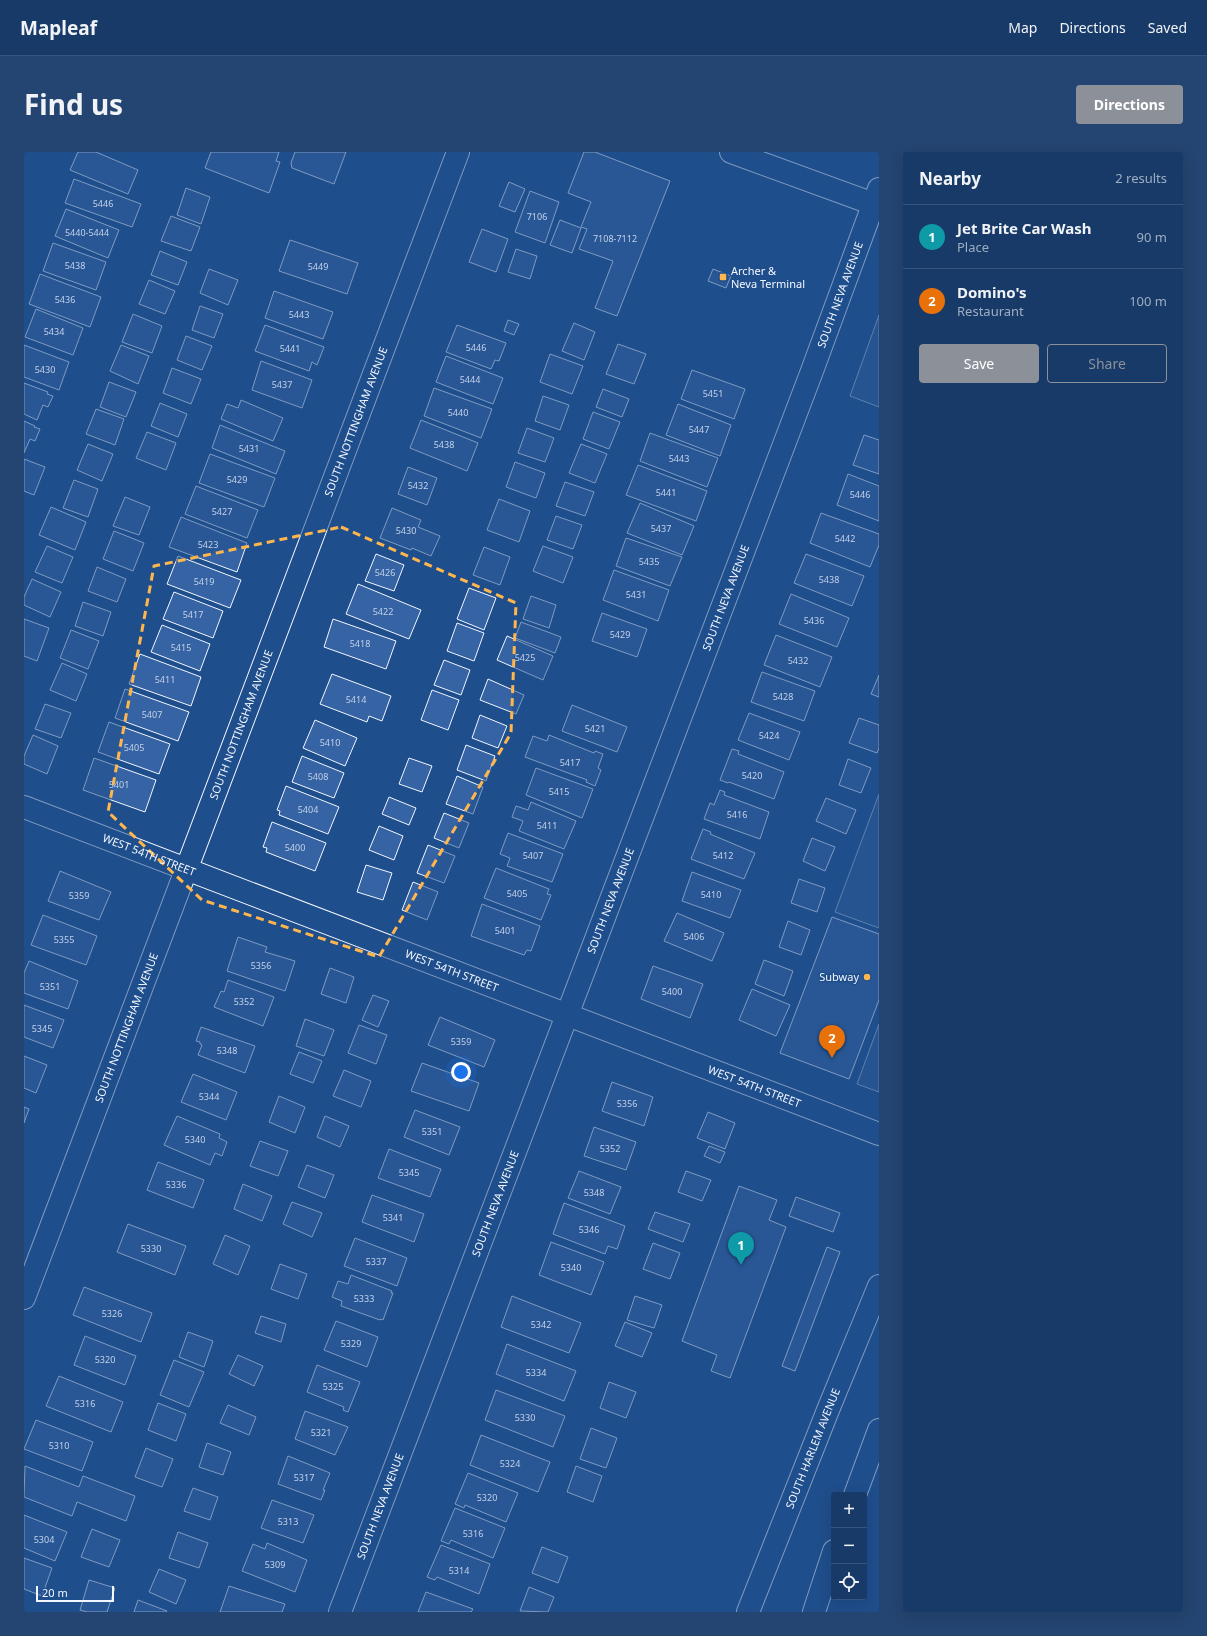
<!DOCTYPE html>
<meta charset="utf-8">
<style>
:root{--surface:#173a69;--page:#244571;--text:#f1f3f6;--muted:#9eadc0;--line:#36547d;--accent:#8c9099}
body{margin:0;font-family:"Noto Sans",sans-serif;background:var(--page);color:var(--text)}
.controls{position:absolute;right:12px;bottom:12px;display:grid;overflow:hidden;border-radius:4px;box-shadow:0 4px 16px #0002}
.controls button{width:36px;height:36px;display:grid;place-items:center;padding:0;border:0;border-bottom:1px solid var(--line);background:var(--surface);color:var(--text);font:20px sans-serif}
.scale{position:absolute;left:12px;bottom:10px;width:78px;box-sizing:border-box;padding-left:4px;border:2px solid #f2f6ff;border-top:0;font-size:11px;line-height:14px;white-space:nowrap;color:#f2f6ff;-webkit-text-stroke:3px #1f4e8c;paint-order:stroke}
.you{position:absolute;left:437px;top:920px;width:14px;height:14px;margin:-10px;border:3px solid #fff;border-radius:50%;background:#1a73e8;box-shadow:0 0 0 6px #1a73e833}
.badge{display:grid;place-items:center;width:26px;height:26px;border-radius:50%;background:var(--accent);color:#fff;font-size:13px;font-weight:700}
.pin{position:absolute;translate:-50% -33px;filter:drop-shadow(0 1px 2px #0008)}
.pin::after{content:'';position:absolute;top:21px;width:14px;height:12px;background:inherit;clip-path:polygon(0 0,100% 0,50% 100%)}
.list{margin:0;padding:0;list-style:none}
h2{display:flex;justify-content:space-between;align-items:center;height:52px;margin:0;padding:0 16px;font-size:17px}
h2 small{font-size:13px;font-weight:400;color:var(--muted)}
.list li{display:grid;grid-template-columns:26px 1fr auto;gap:12px;align-items:center;box-sizing:border-box;height:64px;padding:0 16px;border-top:1px solid var(--line)}
.list b{display:block;font-size:15px;white-space:nowrap}
.list p{margin:0;font-size:13px;white-space:nowrap;color:var(--muted)}
.list em{font-size:13px;font-style:normal;color:var(--muted)}
.actions{display:flex;gap:8px;padding:12px 16px}
.actions a{flex:1;padding:9px 0;border:1px solid var(--accent);border-radius:4px;text-align:center;font-size:14px;color:var(--accent)}
.actions .main{background:var(--accent);color:#fff}
.icon{flex:none;width:22px;height:22px;fill:none;stroke:currentColor;stroke-width:2;stroke-linecap:round;stroke-linejoin:round}
.map{position:relative;flex:none;width:855px;height:1460px;overflow:hidden;border-radius:4px}
header{display:flex;align-items:center;gap:24px;box-sizing:border-box;height:56px;padding:0 20px;background:var(--surface);border-bottom:1px solid var(--line)}
header strong{font-size:19px}
nav{display:flex;gap:22px;margin-inline-start:auto;font-size:14px}
.intro{display:flex;align-items:center;justify-content:space-between;box-sizing:border-box;height:96px;padding:0 24px}
h1{margin:0;font-size:28px}
.button{padding:10px 18px;border-radius:4px;background:var(--accent);color:#fff;font-size:14px;font-weight:700}
main{display:flex;gap:24px;padding:0 24px}
aside{flex:1;background:var(--surface);border-radius:4px;box-shadow:0 4px 16px #0002}
.map>svg:first-child{display:block}
.parking{fill:#305b95;stroke:#a8bbd7}
.building{fill:#3563a3;stroke:#f2f6ff}
.lines{fill:none;stroke-linecap:round;stroke-linejoin:round}
.minor-casing{stroke:#f2f6ff;stroke-width:24}
.secondary-casing{stroke:#f2f6ff;stroke-width:24}
.primary-casing{stroke:#f2f6ff;stroke-width:24}
.minor{stroke:#1f4e8c;stroke-width:22}
.secondary{stroke:#1f4e8c;stroke-width:22}
.primary{stroke:#1f4e8c;stroke-width:22}
.marked{fill:none;stroke:#ffb74d;stroke-width:3;stroke-dasharray:8 5;stroke-linejoin:round}
.poi-dot{fill:#ffb74d;stroke:#1f4e8c;stroke-width:1.5}
.labels{text-anchor:middle;stroke-width:3;stroke-linejoin:round;paint-order:stroke}
.number-label{font-size:9px;fill:#c3d1e8}
.poi-label{font-size:11px;fill:#f2f6ff;stroke:#1f4e8c;text-anchor:start}
.street-label{font-size:11px;fill:#f2f6ff;stroke:#1f4e8c}
</style>
<header>
<strong>Mapleaf</strong>
<nav><a>Map</a><a>Directions</a><a>Saved</a></nav>
</header>
<div class="intro"><h1>Find us</h1><a class="button">Directions</a></div>
<main>
<div class="map">
<svg width="855" height="1460" viewBox="0 0 855 1460">
<rect width="100%" height="100%" fill="#1f4e8c"/>
<!-- parking -->
<path class="parking" d="M855,163V255L826,244Z
M855,642V776L811,760Z
M855,872V940L833,932Z"/>
<!-- building -->
<path class="building" d="M54,0H72L114,18L104,42L46,18Z
M187,0H255L252,9L256,10L245,41L181,16Z
M271,0H322L310,32L268,16L267,11Z
M560,0H571L646,29L593,164L571,156L589,109L555,97L563,77L557,75L567,50L544,41Z
M50,27L117,52L108,75L41,51Z
M485,30L501,37L491,60L475,54Z
M162,36L186,45L177,72L153,63Z
M506,39L535,50L521,91L491,80Z
M42,57L95,78L84,106L31,84Z
M147,64L176,75L167,99L137,89Z
M536,68L557,76L548,101L526,93Z
M458,77L484,87L472,120L445,110Z
M266,88L334,111L323,142L255,119Z
M29,91L82,110L72,138L19,119Z
M492,97L513,104L506,127L484,120Z
M136,99L163,110L154,133L127,123Z
M185,117L214,128L204,153L176,141Z
M689,117L707,124L702,136L684,129Z
M16,122L77,145L66,175L5,152Z
M125,128L151,139L141,162L115,152Z
M250,139L309,160L299,187L241,166Z
M176,154L199,162L190,186L168,178Z
M12,157L59,176L49,203L1,185Z
M109,162L138,174L128,201L98,190Z
M484,168L495,172L490,183L480,179Z
M550,171L571,180L560,208L538,199Z
M241,173L300,195L293,213L288,210L285,219L231,199Z
M433,173L482,191L475,209L471,208L467,217L422,200Z
M162,184L188,194L178,218L153,208Z
M594,192L622,202L610,232L582,222Z
M0,193L45,210L35,238L0,225Z
M97,193L125,204L114,232L86,219Z
M526,202L559,214L548,242L516,230Z
M422,204L479,226L469,252L412,230Z
M237,209L288,228L278,256L228,238Z
M148,216L177,227L167,252L139,241Z
M668,218L721,237L710,267L657,247Z
M85,230L112,240L102,265L76,255Z
M0,231L24,240L23,242L29,244L24,255L19,253L13,268L0,262Z
M410,236L468,257L457,286L400,264Z
M579,237L605,247L598,265L572,255Z
M519,244L545,253L536,278L511,269Z
M217,248L259,266L249,289L197,267L203,252L214,256Z
M136,251L163,262L154,285L127,274Z
M654,252L707,273L696,304L642,283Z
M72,257L100,267L91,293L62,282Z
M569,260L596,270L585,297L559,287Z
M397,268L454,291L443,319L386,296Z
M0,269L11,274L10,275L16,277L11,289L6,287L0,301Z
M196,273L261,299L252,322L188,296Z
M503,276L530,286L521,310L494,301Z
M123,280L152,291L142,318L112,306Z
M626,281L694,306L683,335L616,309Z
M840,283L855,288V322L829,313Z
M64,292L89,302L78,329L53,318Z
M557,292L583,302L571,331L545,321Z
M186,302L251,326L240,355L175,331Z
M0,307L21,315L10,343L0,339Z
M491,310L521,321L512,346L482,335Z
M614,313L683,339L672,369L602,343Z
M384,315L413,326L403,353L374,342Z
M824,322L855,334V369L813,353Z
M50,328L74,337L64,365L39,356Z
M541,330L570,340L561,364L532,354Z
M172,334L234,358L223,386L161,362Z
M101,345L126,355L115,383L89,374Z
M475,347L506,359L495,390L463,378Z
M616,351L670,374L658,403L603,381Z
M27,355L62,370L51,398L15,383Z
M368,356L397,368L394,375L416,384L407,404L388,396L387,398L356,386Z
M797,361L855,382V393L846,415L786,391Z
M532,364L558,373L549,397L523,388Z
M157,365L223,391L213,420L145,395Z
M90,379L120,391L109,419L79,407Z
M602,386L658,405L646,434L592,414Z
M23,394L49,405L38,431L11,420Z
M519,394L549,405L539,431L509,419Z
M460,395L486,405L476,433L449,423Z
M352,402L380,413L370,439L341,429Z
M782,402L840,424L828,454L770,431Z
M154,404L217,428L206,456L143,432Z
M73,415L102,427L93,450L64,439Z
M590,418L645,438L634,469L579,448Z
M8,427L37,440L26,465L0,453V445Z
M334,432L397,458L385,487L322,462Z
M445,436L472,446L460,478L433,467Z
M150,440L199,459L189,486L139,467Z
M767,442L825,466L813,495L755,472Z
M507,444L532,453L525,476L499,467Z
M59,450L87,460L79,484L51,474Z
M578,461L623,477L613,505L568,489Z
M0,467L25,476L13,509L0,504Z
M309,467L372,489L362,517L300,495Z
M497,470L537,485L531,501L491,486Z
M433,471L460,481L450,509L423,499Z
M138,473L186,492L176,519L127,500Z
M47,478L75,489L64,517L36,506Z
M752,483L808,505L796,535L740,513Z
M483,484L529,504L519,528L473,508Z
M116,502L177,525L167,554L105,532Z
M420,508L446,518L437,543L410,533Z
M38,511L63,522L52,549L26,538Z
M738,520L791,539L780,569L727,550Z
M308,522L367,544L358,569L345,564L343,570L296,552Z
M855,523V545L847,542Z
M464,527L500,543L492,562L456,548Z
M101,537L165,560L154,589L91,566Z
M408,538L435,548L424,578L397,568Z
M21,552L47,561L37,586L11,577Z
M548,553L603,575L593,600L538,579Z
M725,561L776,580L765,608L714,588Z
M456,563L483,574L474,596L448,586Z
M835,566L855,573V596L853,601L825,591Z
M291,568L333,586L321,614L279,596Z
M85,570L146,592L135,622L74,600Z
M9,583L34,594L23,622L0,612V604Z
M525,583L570,601L571,599L579,602L574,616L577,618L571,634L562,630L563,628L501,605L509,584L523,589Z
M442,593L471,604L462,629L433,618Z
M708,597L715,599L714,602L760,620L750,647L705,630L704,631L696,628Z
M278,604L320,621L310,646L268,630Z
M70,606L132,628L121,660L59,638Z
M385,606L408,614L398,640L375,632Z
M824,607L847,616L837,641L815,633Z
M512,616L569,637L558,666L502,643Z
M433,624L459,635L449,662L422,652Z
M262,634L315,655L304,682L255,663L256,659L253,658Z
M696,638L701,640L700,643L745,660L736,687L680,667L686,651L690,653Z
M365,645L392,656L385,673L358,662Z
M802,646L832,658L822,682L792,669Z
M507,650L552,669L540,697L495,679L499,669L488,665L492,654L504,658Z
M420,661L445,671L435,696L410,686Z
M248,670L302,691L291,719L242,700L243,696L239,695Z
M355,674L379,684L370,708L345,698Z
M679,677L687,680L686,682L731,701L720,727L667,707Z
M484,681L539,702L528,730L483,714L486,706L476,702Z
M788,686L811,695L801,719L779,709Z
M404,693L431,704L420,731L393,721Z
M342,713L368,721L359,748L333,740Z
M472,716L525,737L523,742L527,743L517,768L460,746Z
M36,719L87,740L75,768L24,749Z
M668,720L717,738L706,766L658,749Z
M775,727L801,736L793,760L767,751Z
M389,730L414,740L403,768L378,758Z
M458,752L516,774L507,799L503,798L500,803L447,784Z
M653,761L700,781L688,809L640,789Z
M19,763L73,784L62,813L7,793Z
M808,765L855,782V848L825,927L756,901Z
M764,769L786,778L777,803L755,795Z
M214,785L243,795L241,800L271,809L261,839L203,819Z
M740,808L769,819L760,844L731,832Z
M5,809L54,829L44,857L0,841V821Z
M629,814L679,832L666,866L617,847Z
M306,816L330,825L322,851L297,842Z
M204,828L250,845L239,874L190,855L197,839L200,840Z
M728,837L766,853L752,884L715,868Z
M349,843L365,849L354,875L338,868Z
M0,853L40,868L29,896L0,885Z
M416,865L471,888L460,915L404,893Z
M281,867L310,878L300,904L272,894Z
M335,873L363,883L352,912L324,901Z
M177,875L231,894L221,921L174,903L178,893L176,892V890L172,889Z
M275,900L298,909L289,931L266,922Z
M0,904L23,913L12,941L0,936Z
M398,911L455,931L445,959L387,939Z
M320,918L347,929L337,955L309,944Z
M169,922L213,940L202,968L157,950Z
M588,930L629,945L620,974L578,959Z
M255,944L281,955L271,981L245,970Z
M0,955L5,957L0,971Z
M391,958L436,975L425,1003L380,985Z
M684,960L711,971L701,997L673,986Z
M153,964L196,982L195,986L203,990L198,1004L191,1001L186,1013L140,993Z
M301,964L325,974L316,995L293,985Z
M570,975L612,990L602,1018L560,1004Z
M236,989L264,999L254,1024L226,1014Z
M685,994L701,1000L696,1011L680,1004Z
M365,997L417,1017L406,1045L354,1026Z
M134,1010L180,1028L169,1056L123,1038Z
M283,1013L310,1023L301,1046L274,1035Z
M555,1019L597,1035L586,1062L544,1046Z
M662,1019L687,1028L678,1049L654,1040Z
M219,1032L248,1044L238,1069L210,1057Z
M715,1034L753,1048L745,1068L762,1075L706,1226L687,1219L693,1203L658,1189Z
M348,1043L400,1062L390,1090L338,1070Z
M772,1045L816,1061L809,1080L765,1064Z
M268,1050L298,1061L288,1085L259,1072Z
M540,1051L601,1074L593,1097L584,1094L581,1102L529,1082Z
M631,1060L666,1072L659,1090L624,1077Z
M104,1072L162,1094L151,1123L93,1100Z
M201,1083L226,1094L214,1123L189,1112Z
M331,1086L383,1106L373,1134L320,1114Z
M527,1090L580,1110L567,1143L515,1123Z
M629,1091L656,1101L646,1127L619,1117Z
M803,1095L816,1100L771,1219L758,1214Z
M256,1112L283,1122L274,1147L247,1137Z
M327,1123L368,1139L367,1141H369L359,1168L357,1167L356,1168L317,1154L318,1149L308,1145L314,1129L324,1132Z
M60,1135L128,1161L117,1190L49,1163Z
M488,1144L557,1171L545,1201L477,1175Z
M611,1144L638,1153L630,1176L603,1168Z
M237,1164L262,1172L257,1190L231,1181Z
M312,1169L354,1185L343,1215L300,1198Z
M601,1170L628,1181L618,1205L591,1194Z
M164,1180L189,1189L180,1215L155,1205Z
M61,1184L112,1204L101,1233L50,1213Z
M483,1192L552,1219L540,1249L472,1222Z
M214,1203L239,1214L230,1234L205,1222Z
M150,1208L180,1220L165,1255L136,1243Z
M293,1213L336,1230L324,1260L319,1258L320,1255L283,1240Z
M35,1224L99,1250L87,1280L22,1254Z
M585,1230L612,1240L602,1266L576,1256Z
M472,1238L541,1264L529,1295L461,1268Z
M134,1251L162,1262L152,1289L124,1278Z
M204,1253L232,1265L225,1283L196,1271Z
M281,1259L324,1275L311,1303L271,1287Z
M12,1268L69,1290L58,1319L0,1297Z
M567,1276L593,1286L582,1316L556,1307Z
M457,1283L526,1310L514,1340L446,1313Z
M183,1291L207,1300L199,1323L175,1315Z
M122,1296L149,1307L138,1335L111,1325Z
M264,1304L306,1321L299,1338H301L297,1348L254,1332Z
M1,1314L55,1335L59,1324L111,1344L102,1369L53,1350L48,1364L0,1345Z
M552,1314L578,1324L569,1350L543,1340Z
M444,1321L494,1341L482,1370L441,1353L440,1356L431,1352Z
M169,1336L194,1345L186,1368L160,1359Z
M248,1348L290,1363L279,1391L237,1376Z
M431,1356L481,1376L469,1406L427,1388L425,1392L417,1389Z
M0,1363L43,1380L31,1409L0,1396Z
M68,1377L96,1388L85,1415L57,1405Z
M154,1380L184,1391L175,1416L145,1406Z
M243,1391L283,1408L271,1440L218,1419L229,1392L241,1397Z
M417,1393L466,1412L455,1442L413,1425L411,1428L403,1425Z
M518,1395L544,1405L534,1431L508,1421Z
M0,1406L28,1416L18,1444L0,1437Z
M135,1417L162,1428L152,1452L125,1440Z
M65,1428L91,1436L83,1460H63L56,1458Z
M205,1434L261,1452L258,1460H196Z
M505,1435L530,1445L524,1460L496,1459Z
M402,1440L449,1457L447,1460H394Z
M114,1448L143,1459L142,1460H110Z"/>
<g class="lines">
<defs>
<g id="minor">
<path id="s1" d="M0,655L855,982"/>
<path id="s2" d="M0,1146L434,0"/>
<path id="s3" d="M316,1460L788,219L855,37"/>
</g>
<path id="secondary" d="M707,0L855,54"/>
<g id="primary">
<path d="M831,1343L855,1278"/>
<path id="s4" d="M724,1460L804,1258L855,1134"/>
<path d="M790,1460L810,1399"/>
</g>
</defs>
<!-- minor casing -->
<use href="#minor" class="minor-casing"/>
<!-- secondary casing -->
<use href="#secondary" class="secondary-casing"/>
<!-- primary casing -->
<use href="#primary" class="primary-casing"/>
<!-- minor -->
<use href="#minor" class="minor"/>
<!-- secondary -->
<use href="#secondary" class="secondary"/>
<!-- primary -->
<use href="#primary" class="primary"/>
</g>
<!-- marked area -->
<path d="M0 0H855V1460H0ZM317,375L492,451L487,581L355,805L178,748L84,660L130,414Z" fill="#1f4e8c" fill-opacity=".55" fill-rule="evenodd"/>
<path class="marked" d="M317,375L492,451L487,581L355,805L178,748L84,660L130,414Z"/>
<!-- markers -->
<g class="poi-dot">
<rect x="695" y="121" width="8" height="8" rx="2"/>
<circle cx="843" cy="825" r="4"/>
</g>
<g class="labels">
<!-- number labels -->
<g class="number-label">
<text x="79" y="55">5446</text>
<text x="513" y="68">7106</text>
<text x="63" y="84">5440-5444</text>
<text x="591" y="90">7108-7112</text>
<text x="51" y="117">5438</text>
<text x="294" y="118">5449</text>
<text x="41" y="151">5436</text>
<text x="275" y="166">5443</text>
<text x="30" y="183">5434</text>
<text x="452" y="199">5446</text>
<text x="266" y="200">5441</text>
<text x="21" y="221">5430</text>
<text x="446" y="231">5444</text>
<text x="258" y="236">5437</text>
<text x="689" y="245">5451</text>
<text x="434" y="264">5440</text>
<text x="675" y="281">5447</text>
<text x="420" y="296">5438</text>
<text x="225" y="300">5431</text>
<text x="655" y="310">5443</text>
<text x="213" y="331">5429</text>
<text x="394" y="337">5432</text>
<text x="642" y="344">5441</text>
<text x="836" y="346">5446</text>
<text x="198" y="363">5427</text>
<text x="637" y="380">5437</text>
<text x="382" y="382">5430</text>
<text x="821" y="390">5442</text>
<text x="184" y="396">5423</text>
<text x="625" y="413">5435</text>
<text x="361" y="424">5426</text>
<text x="805" y="431">5438</text>
<text x="180" y="433">5419</text>
<text x="612" y="446">5431</text>
<text x="359" y="463">5422</text>
<text x="169" y="466">5417</text>
<text x="790" y="472">5436</text>
<text x="596" y="486">5429</text>
<text x="336" y="495">5418</text>
<text x="157" y="499">5415</text>
<text x="501" y="509">5425</text>
<text x="774" y="512">5432</text>
<text x="141" y="531">5411</text>
<text x="759" y="548">5428</text>
<text x="332" y="551">5414</text>
<text x="128" y="566">5407</text>
<text x="571" y="580">5421</text>
<text x="745" y="587">5424</text>
<text x="306" y="594">5410</text>
<text x="110" y="599">5405</text>
<text x="546" y="614">5417</text>
<text x="728" y="627">5420</text>
<text x="294" y="628">5408</text>
<text x="95" y="636">5401</text>
<text x="535" y="643">5415</text>
<text x="284" y="661">5404</text>
<text x="713" y="666">5416</text>
<text x="523" y="677">5411</text>
<text x="271" y="699">5400</text>
<text x="509" y="707">5407</text>
<text x="699" y="707">5412</text>
<text x="493" y="745">5405</text>
<text x="687" y="746">5410</text>
<text x="55" y="747">5359</text>
<text x="481" y="782">5401</text>
<text x="670" y="788">5406</text>
<text x="40" y="791">5355</text>
<text x="237" y="817">5356</text>
<text x="26" y="838">5351</text>
<text x="648" y="843">5400</text>
<text x="220" y="853">5352</text>
<text x="18" y="880">5345</text>
<text x="437" y="893">5359</text>
<text x="203" y="902">5348</text>
<text x="185" y="948">5344</text>
<text x="603" y="955">5356</text>
<text x="408" y="983">5351</text>
<text x="171" y="991">5340</text>
<text x="586" y="1000">5352</text>
<text x="385" y="1024">5345</text>
<text x="152" y="1036">5336</text>
<text x="570" y="1044">5348</text>
<text x="369" y="1069">5341</text>
<text x="565" y="1081">5346</text>
<text x="127" y="1100">5330</text>
<text x="352" y="1113">5337</text>
<text x="547" y="1119">5340</text>
<text x="340" y="1150">5333</text>
<text x="88" y="1165">5326</text>
<text x="517" y="1176">5342</text>
<text x="327" y="1195">5329</text>
<text x="81" y="1211">5320</text>
<text x="512" y="1224">5334</text>
<text x="309" y="1238">5325</text>
<text x="61" y="1255">5316</text>
<text x="501" y="1269">5330</text>
<text x="297" y="1284">5321</text>
<text x="35" y="1297">5310</text>
<text x="486" y="1315">5324</text>
<text x="280" y="1329">5317</text>
<text x="463" y="1349">5320</text>
<text x="264" y="1373">5313</text>
<text x="449" y="1385">5316</text>
<text x="20" y="1391">5304</text>
<text x="251" y="1416">5309</text>
<text x="435" y="1422">5314</text>
</g>
<!-- poi labels -->
<g class="poi-label">
<text x="707" y="123">Archer &amp;<tspan x="707" dy="13">Neva Terminal</tspan></text>
<text x="835" y="829" text-anchor="end">Subway</text>
</g>
<!-- street labels -->
<g class="street-label">
<text dy="4" stroke="none"><textPath href="#s3" startOffset="1409">SOUTH NEVA AVENUE</textPath></text>
<text dy="4" stroke="none"><textPath href="#s2" startOffset="937">SOUTH NOTTINGHAM AVENUE</textPath></text>
<text dy="4" stroke="none"><textPath href="#s3" startOffset="1085">SOUTH NEVA AVENUE</textPath></text>
<text dy="4" stroke="none"><textPath href="#s2" startOffset="613">SOUTH NOTTINGHAM AVENUE</textPath></text>
<text dy="4" stroke="none"><textPath href="#s1" startOffset="134">WEST 54TH STREET</textPath></text>
<text dy="4" stroke="none"><textPath href="#s3" startOffset="761">SOUTH NEVA AVENUE</textPath></text>
<text dy="4" stroke="none"><textPath href="#s1" startOffset="458">WEST 54TH STREET</textPath></text>
<text dy="4" stroke="none"><textPath href="#s2" startOffset="289">SOUTH NOTTINGHAM AVENUE</textPath></text>
<text dy="4" stroke="none"><textPath href="#s1" startOffset="782">WEST 54TH STREET</textPath></text>
<text dy="4" stroke="none"><textPath href="#s3" startOffset="437">SOUTH NEVA AVENUE</textPath></text>
<text dy="4" stroke="none"><textPath href="#s4" startOffset="176">SOUTH HARLEM AVENUE</textPath></text>
<text dy="4" stroke="none"><textPath href="#s3" startOffset="113">SOUTH NEVA AVENUE</textPath></text>
</g>
</g>
</svg>
<div class="controls">
<button>+</button>
<button>−</button>
<button><svg class="icon" aria-label="locate" viewBox="0 0 24 24"><circle cx="12" cy="12" r="6"/><path d="M12 2v4M12 18v4M2 12h4M18 12h4"/></svg></button>
</div>
<div class="scale">20 m</div>
<div class="you"></div>
<div class="pin badge" style="left:717px;top:1113px;background:#0f9aa8">1</div>
<div class="pin badge" style="left:808px;top:906px;background:#e8710a">2</div>
</div>
<aside>
<h2>Nearby<small>2 results</small></h2>
<ul class="list">
<li><span class="badge" style="background:#0f9aa8">1</span><div><b>Jet Brite Car Wash</b><p>Place</p></div><em>90 m</em></li>
<li><span class="badge" style="background:#e8710a">2</span><div><b>Domino's</b><p>Restaurant</p></div><em>100 m</em></li>
</ul>
<div class="actions"><a class="main">Save</a><a>Share</a></div>
</aside>
</main>
